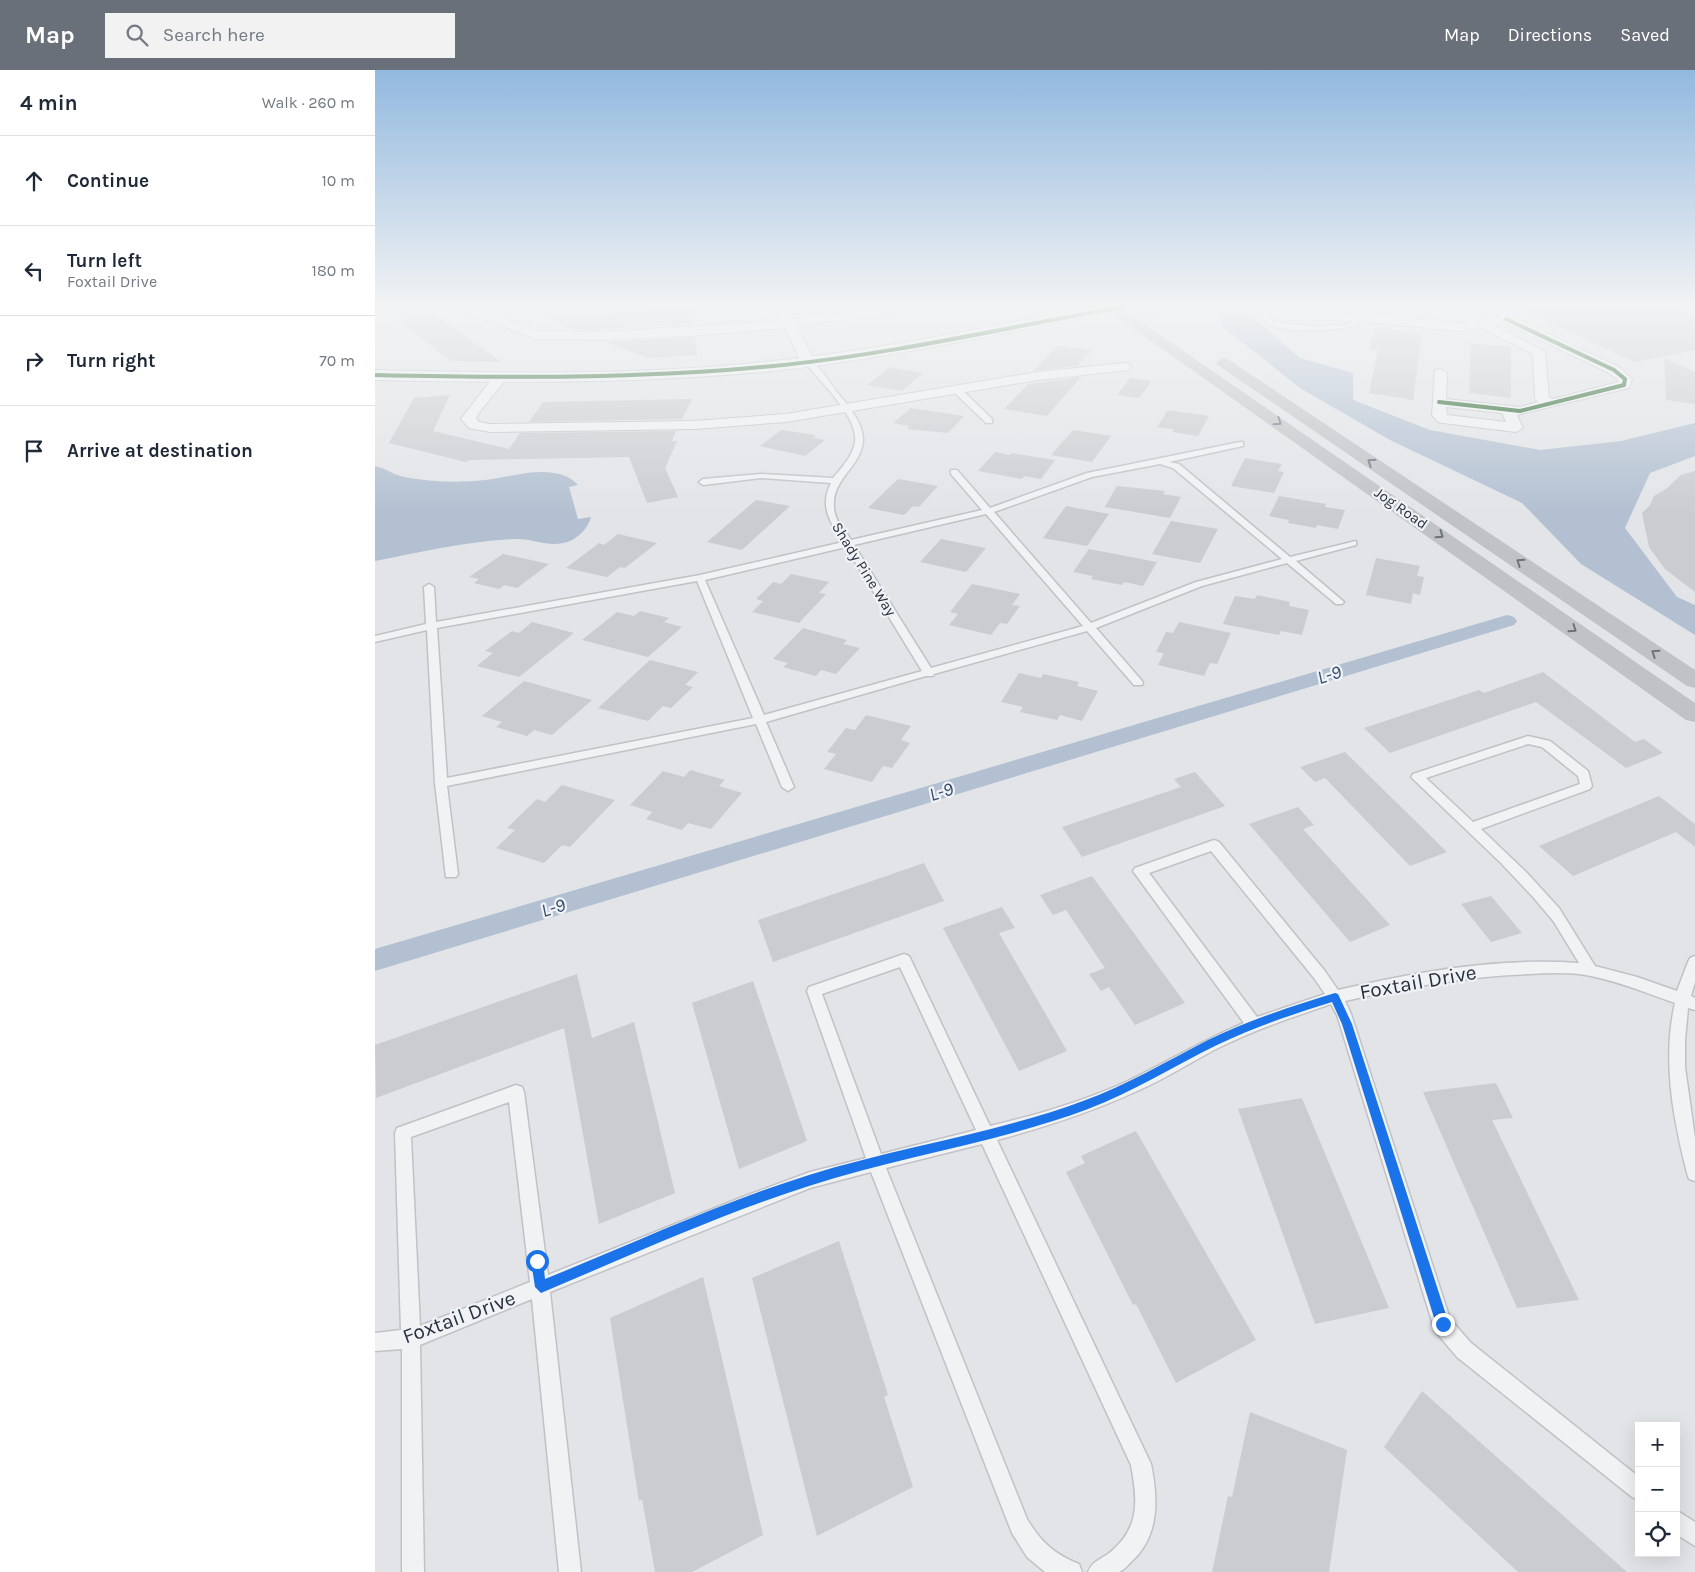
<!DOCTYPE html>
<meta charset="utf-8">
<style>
:root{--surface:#fff;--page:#f2f2f3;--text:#1f2937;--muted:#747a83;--line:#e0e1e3;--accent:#6a707a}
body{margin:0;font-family:Karla,sans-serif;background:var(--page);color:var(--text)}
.controls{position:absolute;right:15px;bottom:15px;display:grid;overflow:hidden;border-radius:0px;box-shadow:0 5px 20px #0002}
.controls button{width:45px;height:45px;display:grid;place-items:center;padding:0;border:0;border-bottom:1px solid var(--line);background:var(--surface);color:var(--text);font:25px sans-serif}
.stop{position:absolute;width:15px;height:15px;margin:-11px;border:4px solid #1a73e8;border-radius:50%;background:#fff}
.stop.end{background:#1a73e8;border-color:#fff;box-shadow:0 1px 5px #0008}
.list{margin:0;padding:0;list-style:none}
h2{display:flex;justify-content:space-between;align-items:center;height:65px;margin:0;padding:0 20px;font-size:21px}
h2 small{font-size:16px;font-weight:400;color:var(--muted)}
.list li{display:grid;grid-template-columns:32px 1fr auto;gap:15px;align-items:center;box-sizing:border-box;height:90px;padding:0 20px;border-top:1px solid var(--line)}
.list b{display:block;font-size:19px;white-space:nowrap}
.list p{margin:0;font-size:16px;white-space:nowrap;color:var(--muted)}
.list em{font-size:16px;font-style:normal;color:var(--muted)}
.icon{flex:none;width:28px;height:28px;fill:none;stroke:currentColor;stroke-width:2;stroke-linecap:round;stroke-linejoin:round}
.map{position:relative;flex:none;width:1320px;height:1502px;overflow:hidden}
header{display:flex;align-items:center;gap:30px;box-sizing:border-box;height:70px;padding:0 25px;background:var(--accent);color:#fff}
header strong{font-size:24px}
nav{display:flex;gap:28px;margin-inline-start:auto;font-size:18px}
.search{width:350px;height:45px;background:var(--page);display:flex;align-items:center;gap:12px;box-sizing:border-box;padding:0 18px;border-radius:0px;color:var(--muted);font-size:19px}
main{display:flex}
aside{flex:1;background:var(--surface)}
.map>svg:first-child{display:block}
.water{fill:#b2c0d1}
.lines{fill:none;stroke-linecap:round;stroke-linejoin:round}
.canal{fill:#b2c0d1;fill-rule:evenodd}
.building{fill:#cacccf}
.service-casing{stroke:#c0c2c5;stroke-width:3}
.minor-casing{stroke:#c0c2c5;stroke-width:2}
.tertiary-casing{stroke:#c0c2c5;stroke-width:2}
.service{fill:#f1f2f4;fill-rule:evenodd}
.minor{fill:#f1f2f4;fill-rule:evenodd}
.tertiary{fill:#f1f2f4;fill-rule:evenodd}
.secondary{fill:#c0c2c5;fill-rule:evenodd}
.cycleway-casing{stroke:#f0f2f6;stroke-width:5.5}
.cycleway{stroke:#1b5e20;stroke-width:4}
.oneway{stroke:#6d727b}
.route{fill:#1a73e8}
.labels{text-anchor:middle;stroke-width:4.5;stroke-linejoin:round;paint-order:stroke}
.far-street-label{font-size:15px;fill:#29313f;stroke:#f0f2f6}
.water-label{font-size:19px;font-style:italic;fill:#354f72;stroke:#f0f2f6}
.near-street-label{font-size:21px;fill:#29313f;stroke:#f0f2f6}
</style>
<header>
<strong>Map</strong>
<div class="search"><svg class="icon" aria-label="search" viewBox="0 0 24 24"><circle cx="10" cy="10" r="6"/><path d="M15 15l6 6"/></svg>Search here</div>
<nav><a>Map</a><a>Directions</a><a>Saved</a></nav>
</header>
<main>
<aside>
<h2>4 min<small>Walk · 260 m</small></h2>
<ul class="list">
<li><svg class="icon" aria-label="ahead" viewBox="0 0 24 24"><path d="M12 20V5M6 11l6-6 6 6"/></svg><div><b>Continue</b></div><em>10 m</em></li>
<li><svg class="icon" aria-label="left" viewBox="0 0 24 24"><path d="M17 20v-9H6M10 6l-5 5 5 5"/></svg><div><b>Turn left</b><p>Foxtail Drive</p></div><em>180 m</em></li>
<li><svg class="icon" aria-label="right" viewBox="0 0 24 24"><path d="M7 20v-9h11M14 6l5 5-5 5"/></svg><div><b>Turn right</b></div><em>70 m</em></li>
<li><svg class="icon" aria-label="arrive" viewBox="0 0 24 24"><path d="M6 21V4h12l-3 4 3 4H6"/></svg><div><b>Arrive at destination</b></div></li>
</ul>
</aside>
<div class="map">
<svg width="1320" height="1502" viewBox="0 0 1320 1502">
<rect width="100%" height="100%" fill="#e2e4e7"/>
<!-- water -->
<path class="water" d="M869,240L925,288L978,303V330L1055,360L1165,380L1246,371L1320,353V386L1275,403L1250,458L1302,527L1320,535V565L1206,494L1147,433L1015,370L925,318L848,257L844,244Z
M0,396C10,398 19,405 29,407C55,412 84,413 110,410C138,407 181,391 203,415L194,417L203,449L216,447C214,456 205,466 197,470C176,480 160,468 140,469C93,471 46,482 0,491Z"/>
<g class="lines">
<!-- canal -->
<path class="canal" d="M1132,545L1139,547L1142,551L1139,555L0,901V879Z"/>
</g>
<!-- building -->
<path class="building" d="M1140,234H1305L1306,241L1320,248V280L1260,292L1140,237Z
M318,236L319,254L201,260L173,249Z
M57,243L127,292L77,291L23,251Z
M999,258L1047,263L1038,330L994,323L1003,280H994Z
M320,267L322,285L273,288L231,272Z
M1096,273L1136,277V328L1094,323Z
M682,276L716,280L702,296L658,301Z
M1289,288L1320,302V334L1291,330Z
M515,297L548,303L527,321L492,315Z
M706,307L672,346L629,339L653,314Z
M755,308L777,311L764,328L742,325Z
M75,325L58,361L134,379L145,363L301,361L297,371H302L290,398L303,427L272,433L254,387L95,390L91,392L14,373L39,328Z
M317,329L307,349L154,352L168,332Z
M536,338L589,346L573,363L532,359L535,356L518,353Z
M793,340L834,346L823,366L797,362L799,359L782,357Z
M406,360L441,365L438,368L450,370L430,386L385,376Z
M698,360L736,366L717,392L676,385Z
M620,382L635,385L637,383L680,390L666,409L649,406L647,409L603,401Z
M870,388L907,394L903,401L909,402L899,423L856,416Z
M1320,401V522L1290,499L1274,477L1267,443L1275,435L1279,426L1291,419L1306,405Z
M523,409L563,416L544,437L538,436L529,445L493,438Z
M742,416L790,421L788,424L806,427L795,448L730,437Z
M904,426L951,434L950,437L970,440L963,459L942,455L941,458L913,453L914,450L894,446Z
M381,430L415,436L367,480L332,472Z
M691,436L734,444L712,476L668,468Z
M796,451L843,459L825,493L777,484Z
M243,464L282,473L250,498L245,497L232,507L191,498L224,473L229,475Z
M566,469L611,478L591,502L545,492Z
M714,479L782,492L768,516L749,512L747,515L716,509L718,506L698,502Z
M128,484L174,494L142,518L129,515L124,519L99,513L104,509L94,507Z
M1001,488L1045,496L1042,506L1049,507L1045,525L1038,523L1036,534L991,525Z
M416,504L454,512L444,523L451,524L424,553L377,542L388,531L381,529L398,512L406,514Z
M597,514L645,524L637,535L645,536L632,554L625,553L616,565L574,555L583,544L575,542Z
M882,525L915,532L914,536L934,540L927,565L906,561L904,565L848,554L860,526L880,529Z
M265,541L294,548L289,552L307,557L273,587L207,570L242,542L259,546Z
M157,552L199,563L144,607L102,596L118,583L110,581L137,561L144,563Z
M804,552L856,563L842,594L835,593L829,606L783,595L789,583L781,582L791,562L798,563Z
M428,558L472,570L468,574L485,578L461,604L446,600L441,606L408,597L413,593L398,589Z
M275,590L323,602L310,615L318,617L296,638L288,636L273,651L223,638Z
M1168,602L1260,672L1269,669L1288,683L1251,698L1161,632L1015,683L989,658L1104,620L1109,623Z
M644,603L666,608L668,604L704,612L702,616L723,621L707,651L685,645L682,650L645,642L648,637L626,632Z
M149,611L217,630L177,665L159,660L152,666L121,657L127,652L107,646Z
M491,645L536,656L526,670L535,673L517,698L508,696L497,712L449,699L461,684L452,682L471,658L480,660Z
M970,682L1072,782L1035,796L950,708L940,712L925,697Z
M315,700L350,710L344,716L367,723L336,759L313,753L307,760L271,749L277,742L255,735L288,701L309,707Z
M820,702L850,736L707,787L687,757L806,717L799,709Z
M187,715L240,730L195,777L187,775L169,793L121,778L140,760L132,758L162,729L170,732Z
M1284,726L1320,754V777L1301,762L1198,806L1164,776Z
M923,737L939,755L928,759L1015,855L975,872L874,754Z
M549,793L569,831L398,892L383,850Z
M717,806L810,933L760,955L734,917L726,921L714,904L730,898L691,840L678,845L665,825Z
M1116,826L1147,863L1116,872L1086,834Z
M627,837L640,858L624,863L692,981L644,1001L568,858Z
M202,904L217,968L259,952L300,1123L224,1154L189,958L1,1028L0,975Z
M378,911L432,1071L364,1099L317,933Z
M1121,1013L1138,1048L1117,1050L1204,1230L1142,1238L1048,1022Z
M927,1028L1014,1238L940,1254L863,1039Z
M761,1061L881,1270L801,1313L761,1234L758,1235L691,1102L710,1093L706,1086Z
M464,1171L513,1325L509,1327L538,1417L442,1466L377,1208Z
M328,1207L388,1465L317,1502H280L267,1429L264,1431L235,1248Z
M1047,1321L1252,1502H1143L1009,1377Z
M875,1342L972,1380L954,1502H837L853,1426L857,1427Z"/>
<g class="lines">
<defs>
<path id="service" d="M883,240H887L898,252L905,253L938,256L970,255L976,253L979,246L984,247L981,255C964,261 909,264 894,254C890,252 886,246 883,242Z
M433,290C444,295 454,311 461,321C472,334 489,353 488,371C486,399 452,410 460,444C462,453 471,462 476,470L607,440L576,404V400H582L615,438L712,403L865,372H868V376L794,392L804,394L915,487L981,471V475L921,491L969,532L967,534H961L912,493L827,516L721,558L767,611L768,613L767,615H759L712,561L559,604L558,606H551L391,652L419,717L413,721L407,717L381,654L72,716L83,804L81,807H71L60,713L52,560L0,572V566L51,554L49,517L54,514L59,517L61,552L325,505L468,472C455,452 444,436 456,413L386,408L328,415L324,412L328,409L386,404L458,408C466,398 478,386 480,372C484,347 444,311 430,292ZM785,394L798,398L907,489L821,512L716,553L619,442L717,407ZM611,444L708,556L556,598L479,475ZM471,477L547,601L389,645L330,510ZM322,511L378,648L72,708L62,558Z
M579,318H585L617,349V353H611L579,322Z
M1153,666L1175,671L1213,701L1217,716L1215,719L1106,759L1152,803L1184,838L1220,896L1262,907L1302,921L1313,892L1315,888L1320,886V912L1316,926L1320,928V940L1313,938L1310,970V997L1320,1068V1111L1314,1109L1312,1103C1298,1048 1287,989 1300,933C1272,923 1245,912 1216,906C1196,902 1175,903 1155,904C1093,906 1030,917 970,931L976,944L1075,1249L1096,1273L1264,1407V1430L1257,1427L1082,1287L1060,1261L962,945L956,934C918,947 879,960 843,978C816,992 790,1009 762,1021C717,1042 670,1057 622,1070L776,1394C783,1428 785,1466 756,1492C753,1495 749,1500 744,1502C736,1502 722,1502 713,1502C717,1492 724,1490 733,1484C765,1459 763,1432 756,1395L607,1074L511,1098L652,1449C666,1472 679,1484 704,1494L707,1502H670L652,1487L637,1463L496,1102L435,1118L175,1222L206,1502H184L157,1229L45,1275L49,1502H27V1279L0,1281V1263L26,1260L20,1063L22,1058L141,1015L147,1017L149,1022L173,1205L365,1128L435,1102L491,1088L432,921L434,917L529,884L534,886L536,890L615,1056C662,1045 709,1031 753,1011C792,992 829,970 869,953L758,801L760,798L839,770L844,772L949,900L963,920C1041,902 1124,887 1204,893L1179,852L1159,828L1126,793L1036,707L1038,704ZM1153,674L1167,677L1203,706L1205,714L1098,752L1051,708ZM836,781L939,908L950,924L882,947L774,803ZM525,897L601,1060L506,1084L447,924ZM134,1032L155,1212L45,1256L36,1067Z
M1301,1440L1320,1452V1476L1301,1464Z"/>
<path id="minor" d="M0,234H11L0,240Z
M69,234H87L163,261L225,262L407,251L399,234H411L418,249L522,234H554L548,238L422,256L440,292L433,296L426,292L410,258L315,266L225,270L162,269Z
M786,234H817L811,238L772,244L766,240L768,237Z
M867,234H882L903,241L981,243L1085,253L1093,252L1083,245V234H1095V243L1108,249L1125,246L1128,234H1138L1137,247L1244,297L1257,309L1254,318L1142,345L1148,358L1141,362L1068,353L1063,352L1057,345L1060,300L1065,299L1072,303L1071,329L1145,337L1163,332L1160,329L1158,284L1104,257L1085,261L981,251L903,249L881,244ZM1130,253L1234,303L1243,310V312L1178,329L1174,327L1170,282L1119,255ZM1071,337L1127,343L1131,352L1072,345Z
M749,293L754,294L756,297L754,300L663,310L411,352L319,359L115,362L94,358L86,349L119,306L124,305L131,309L103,344L101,348L104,352L115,354L319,351L411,344L663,302Z"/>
<path id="tertiary" d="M737,234H770L763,238C641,259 521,288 398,301C265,314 133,313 0,310V300C133,303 267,306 399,291C513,279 625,254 737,234Z"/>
</defs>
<!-- service casing -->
<use href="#service" class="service-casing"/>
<!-- minor casing -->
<use href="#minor" class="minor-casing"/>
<!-- tertiary casing -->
<use href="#tertiary" class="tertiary-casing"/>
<!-- service -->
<use href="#service" class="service"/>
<!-- minor -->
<use href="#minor" class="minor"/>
<!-- tertiary -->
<use href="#tertiary" class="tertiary"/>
<!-- secondary -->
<path class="secondary" d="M724,234H740L1320,633V652L1311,650Z
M849,288L854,290L1320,600V618L1312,616L844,296L841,293L844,290Z"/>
<defs>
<path id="cycleway" d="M0,305C133,308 266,309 398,296C521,284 642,255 764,234
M1064,332L1145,341L1249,315L1250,309L1239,300L1131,249"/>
</defs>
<!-- cycleway casing -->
<use href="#cycleway" class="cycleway-casing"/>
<!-- cycleway -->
<use href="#cycleway" class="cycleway"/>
</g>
<!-- one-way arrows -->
<defs><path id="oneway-chevron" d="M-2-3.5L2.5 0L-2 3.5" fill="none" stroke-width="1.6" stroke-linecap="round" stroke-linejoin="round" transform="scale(1.25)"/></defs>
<g class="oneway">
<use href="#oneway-chevron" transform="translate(903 352) rotate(35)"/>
<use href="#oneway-chevron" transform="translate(996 392) rotate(-146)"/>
<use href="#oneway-chevron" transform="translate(1065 465) rotate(35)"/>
<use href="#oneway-chevron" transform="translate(1145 492) rotate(-146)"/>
<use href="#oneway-chevron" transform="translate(1198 559) rotate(35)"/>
<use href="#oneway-chevron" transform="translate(1280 583) rotate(-146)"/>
</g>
<!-- sky -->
<linearGradient id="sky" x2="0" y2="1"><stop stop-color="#92b9df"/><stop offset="0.53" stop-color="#f2f3f4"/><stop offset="1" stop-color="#f2f3f4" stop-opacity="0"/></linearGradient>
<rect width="1320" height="445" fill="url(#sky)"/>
<!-- route -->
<path class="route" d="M960,923L963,924L977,954L1074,1254L1072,1258L1068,1260L1063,1258L1061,1254L967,954L957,932C918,944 880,957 842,975C799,996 758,1022 713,1039C622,1073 526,1086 434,1116C343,1145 254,1186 166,1223L160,1217L156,1191L162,1185L168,1191L170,1209C257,1174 344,1133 434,1105C524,1077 619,1064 708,1031C752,1015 792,991 833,970C874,950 917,936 960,923Z"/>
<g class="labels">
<!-- far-street labels -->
<g class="far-street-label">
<text transform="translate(1026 438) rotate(35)" y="5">Jog Road</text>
<text transform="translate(489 499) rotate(58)" y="5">Shady Pine Way</text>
</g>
<!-- water labels -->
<g class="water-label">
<text transform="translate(954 604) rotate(-17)" y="7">L-9</text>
<text transform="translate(566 721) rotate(-17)" y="7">L-9</text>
<text transform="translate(178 837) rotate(-17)" y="7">L-9</text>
</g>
<!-- near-street labels -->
<g class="near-street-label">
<text transform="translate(1043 912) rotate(-10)" y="7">Foxtail Drive</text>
<text transform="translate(84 1247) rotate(-20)" y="7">Foxtail Drive</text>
</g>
</g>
</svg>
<div class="controls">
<button>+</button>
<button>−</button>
<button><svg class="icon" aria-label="locate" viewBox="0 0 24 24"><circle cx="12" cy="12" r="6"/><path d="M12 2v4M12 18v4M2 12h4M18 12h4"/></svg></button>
</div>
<div class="stop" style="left:162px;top:1191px"></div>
<div class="stop end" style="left:1068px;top:1254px"></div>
</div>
</main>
